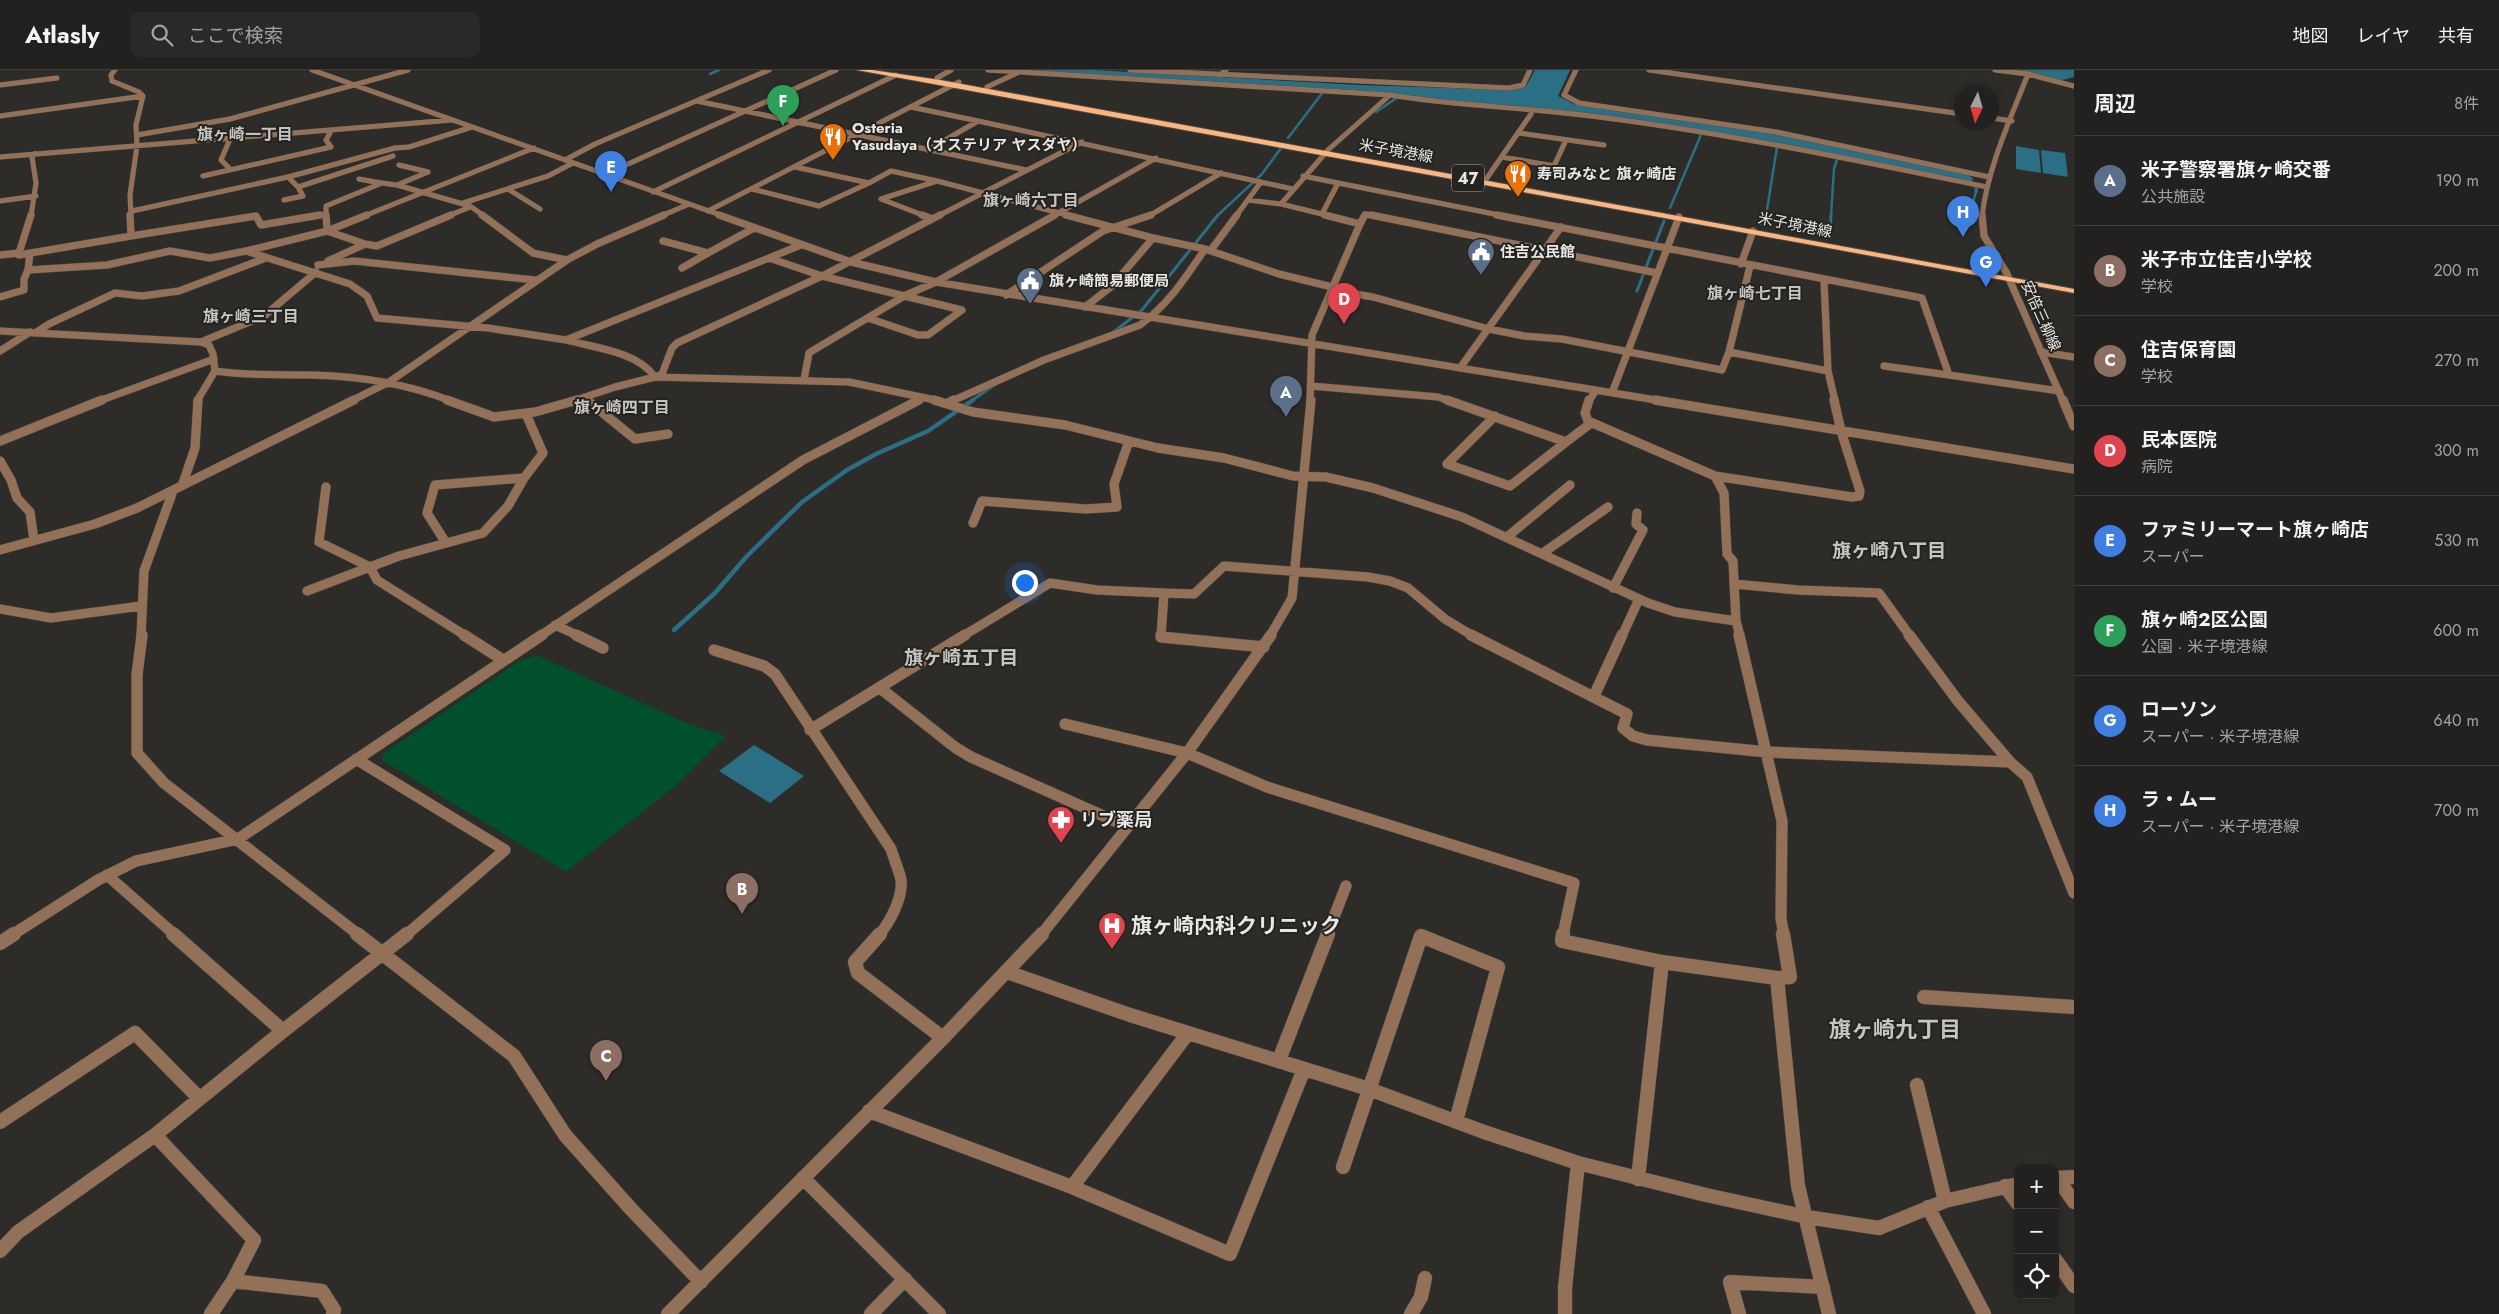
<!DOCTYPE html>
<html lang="ja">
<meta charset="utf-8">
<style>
:root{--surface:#22211f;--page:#2a2928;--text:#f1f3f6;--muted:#a2a3a4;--line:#3f3e3d;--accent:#f2a07f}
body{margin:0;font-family:Jost,"Noto Sans JP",sans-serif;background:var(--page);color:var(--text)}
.controls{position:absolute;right:15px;bottom:15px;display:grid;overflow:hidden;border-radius:10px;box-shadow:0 2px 8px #0003}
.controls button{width:45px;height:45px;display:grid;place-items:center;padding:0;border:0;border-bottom:1px solid var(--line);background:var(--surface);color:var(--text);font:25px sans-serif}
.compass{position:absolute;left:1954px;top:15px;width:45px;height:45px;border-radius:50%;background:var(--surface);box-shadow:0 2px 8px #0003;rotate:185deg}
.you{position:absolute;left:1024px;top:512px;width:18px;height:18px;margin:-12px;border:4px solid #fff;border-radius:50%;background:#1a73e8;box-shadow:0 0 0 8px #1a73e833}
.badge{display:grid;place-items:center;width:32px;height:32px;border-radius:50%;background:var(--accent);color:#fff;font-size:16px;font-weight:700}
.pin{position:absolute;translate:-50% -41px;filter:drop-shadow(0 1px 2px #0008)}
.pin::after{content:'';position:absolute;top:26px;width:18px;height:15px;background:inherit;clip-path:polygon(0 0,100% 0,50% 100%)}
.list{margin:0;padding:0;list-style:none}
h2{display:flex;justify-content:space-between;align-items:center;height:65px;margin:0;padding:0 20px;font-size:21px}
h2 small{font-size:16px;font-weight:400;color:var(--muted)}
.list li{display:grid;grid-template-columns:32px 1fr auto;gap:15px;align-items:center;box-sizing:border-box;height:90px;padding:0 20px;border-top:1px solid var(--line)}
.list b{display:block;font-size:19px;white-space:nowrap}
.list p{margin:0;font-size:16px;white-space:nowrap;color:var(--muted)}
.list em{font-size:16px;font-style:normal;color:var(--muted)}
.icon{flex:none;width:28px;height:28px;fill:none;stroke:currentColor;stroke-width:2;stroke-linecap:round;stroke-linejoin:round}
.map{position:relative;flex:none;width:2074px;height:1244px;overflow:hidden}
header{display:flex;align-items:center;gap:30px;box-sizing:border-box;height:70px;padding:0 25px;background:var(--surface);border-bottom:1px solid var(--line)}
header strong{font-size:24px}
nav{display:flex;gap:28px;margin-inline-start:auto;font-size:18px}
.search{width:350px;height:45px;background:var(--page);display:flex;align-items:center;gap:12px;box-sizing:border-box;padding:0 18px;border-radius:10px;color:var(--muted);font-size:19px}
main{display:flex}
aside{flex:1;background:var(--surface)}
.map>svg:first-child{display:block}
.green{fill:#00502b}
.water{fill:#2b6f84}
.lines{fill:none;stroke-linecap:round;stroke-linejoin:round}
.stream-far2{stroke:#2b6f84;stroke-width:2.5}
.stream-far1{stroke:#2b6f84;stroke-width:3}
.stream{stroke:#2b6f84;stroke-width:4.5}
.minor-far4-casing{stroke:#4b4a47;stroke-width:5.5}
.minor-far3-casing{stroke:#4b4a47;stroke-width:8}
.minor-far2-casing{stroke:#4b4a47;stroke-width:10}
.minor-far1-casing{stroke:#4b4a47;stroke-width:12}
.minor-casing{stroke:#4b4a47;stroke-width:15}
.tertiary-far2-casing{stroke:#4b4a47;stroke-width:5.5}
.tertiary-far1-casing{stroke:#4b4a47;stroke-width:8}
.tertiary-casing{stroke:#4b4a47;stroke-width:10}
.primary-casing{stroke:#4b4a47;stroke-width:2}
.minor-far4{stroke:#937158;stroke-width:5}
.minor-far3{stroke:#937158;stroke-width:7}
.minor-far2{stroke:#937158;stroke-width:9}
.minor-far1{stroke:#937158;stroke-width:11}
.minor{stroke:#937158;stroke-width:14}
.tertiary-far2{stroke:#937158;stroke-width:5}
.tertiary-far1{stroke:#937158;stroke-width:7}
.tertiary{stroke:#937158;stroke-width:9}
.primary{fill:#fab580;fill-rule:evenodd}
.labels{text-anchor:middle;stroke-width:4;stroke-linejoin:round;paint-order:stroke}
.far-poi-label{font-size:15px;font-weight:bold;fill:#e8e7e5;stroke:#24231f;text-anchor:start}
.far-street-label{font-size:15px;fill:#e8e7e5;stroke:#24231f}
.far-neighbourhood-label{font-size:16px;font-weight:bold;fill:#c5c4bf;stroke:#24231f}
.shield{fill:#24231f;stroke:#adacaa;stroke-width:1}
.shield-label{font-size:16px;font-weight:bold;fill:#e8e7e5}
.poi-label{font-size:18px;font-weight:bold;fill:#e8e7e5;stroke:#24231f;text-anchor:start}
.neighbourhood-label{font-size:19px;font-weight:bold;fill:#c5c4bf;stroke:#24231f}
.near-poi-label{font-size:21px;font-weight:bold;fill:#e8e7e5;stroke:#24231f;text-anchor:start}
.near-neighbourhood-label{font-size:22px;font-weight:bold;fill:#c5c4bf;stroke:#24231f}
</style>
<header>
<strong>Atlasly</strong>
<div class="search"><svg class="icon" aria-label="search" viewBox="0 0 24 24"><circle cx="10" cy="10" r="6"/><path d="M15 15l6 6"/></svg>ここで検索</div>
<nav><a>地図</a><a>レイヤ</a><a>共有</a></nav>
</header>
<main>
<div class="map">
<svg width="2074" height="1244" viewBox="0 0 2074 1244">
<rect width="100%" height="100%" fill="#2d2c29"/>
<!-- green -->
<path class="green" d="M538,586L689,654L726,666L677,715L566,802L382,690L383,684L522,589Z"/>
<!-- water -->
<path class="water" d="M1015,0H1094L1359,15L1512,20L1526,16L1535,0H1570L1558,26L1574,34L1778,64L1966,104L1973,108L1971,115L1978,118V123L1974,122L1975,118L1965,113L1699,61L1440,31L1399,24Z
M2006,0H2074V7L2059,11Z
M2016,76L2039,80L2041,103L2016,99Z
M2041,80L2065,83L2068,107L2043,103Z
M754,675L804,706L770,733L719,701Z"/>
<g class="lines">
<!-- stream-far2 -->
<path class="stream-far2" d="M710,4L719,0
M1376,42L1398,27
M1288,68L1323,22
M1670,138L1703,60
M1971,140L1977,118L1975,117
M1217,146L1262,104L1281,78
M1766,146L1777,77
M1831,146L1834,99L1839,83"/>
<!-- stream-far1 -->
<path class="stream-far1" d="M1761,154L1766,145
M1830,166L1831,145
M1637,221L1664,151
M1111,264L1142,240L1218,145
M971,331L996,314"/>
<!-- stream -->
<path class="stream" d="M674,560L715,523L747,486L802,432L847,400L876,384L928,361L973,330"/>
<defs>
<path id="minor-far4" d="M115,0L111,5L112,11L139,22L143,26L136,55L137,76L130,125L131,146
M312,0L723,146
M988,0L1390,25L1329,79L1281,134L1330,146
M1130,0L1509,18L1523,15L1530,0
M1576,0L1564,25L1579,33L1776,62L1989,107
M1649,0L1962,44
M1995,0L2028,4L2074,16
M937,8L951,0
M0,15L57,8
M987,17L1017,3
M1390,25C1451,35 1513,37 1574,44C1713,60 1850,89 1987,117
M697,31L1026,100
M911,37L978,51
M0,46L143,26
M1992,48L2012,51
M1519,63L1604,75
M137,65L230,49L408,0
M230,69L221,90L230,99
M928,80L978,51L1293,119
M0,87L452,50
M1502,87L1554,96L1566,70
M565,90L595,74L769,0
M795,97L869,113L891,101L937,111L881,129L925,146
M606,104L836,0
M203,106L331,77L326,70L331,61
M1303,106L1504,146
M288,107L298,117L393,86
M1487,108L1531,44
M359,109L381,113
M937,111L1071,146
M397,115L428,102L399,95
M508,119L540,139
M752,119L819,136L869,113
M653,122L896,5
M284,130L303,126L298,117
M1248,130L1281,134
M0,131L36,126
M463,133L548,106L573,93
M132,141L288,107L395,78L409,77L472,57
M326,144V136L382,113L397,115L470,136L484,146
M1322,144L1338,113
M31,146L36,113L32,87L35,84
M254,146H256
M312,146L326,144V146
M364,146L534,78
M448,146L470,137
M661,146L687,135
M938,146L1082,72
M1053,146L1156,88
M1149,146L1221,103
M1236,146L1261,112
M1365,146L1366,144L1377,146
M1982,146C1988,97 2010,50 2028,4"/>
<path id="minor-far3" d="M326,145L327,159L331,160
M367,145L327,161L246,181L350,214L367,226L377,248L488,258L566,270L801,175
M482,145L533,183L567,190
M719,145L851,192L936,212L1662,331
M922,145L932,149
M1066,145L1153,168L1112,216L1085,237
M1371,145L1657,203
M1497,145L1922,228L1949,305L2059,321
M1982,145L1984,166L2006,202
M1360,154L1365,145
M327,161L365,174
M131,166L256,146L261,155L320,145
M663,171L708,183L754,158
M1205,179L1279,204L1332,217
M1211,180L1237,145
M19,183L31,145
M30,183L28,200L107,195L170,181L210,188L246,181
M0,185L19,183V185L131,166L130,145
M328,191L365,174L377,176L451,145
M1741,194L1753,161
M318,195L354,191L535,210
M682,198L708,183
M1331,220L1373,227L1489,259L1524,266L1562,269L1722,300L1729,282L1750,196
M1006,225L1103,161L1151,145
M0,227L24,220V209L28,200
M868,248L918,265H928L962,240L822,206L940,145
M0,261L201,272L209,275L213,284L215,301C247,306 279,304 311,305C360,306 405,313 451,331
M35,263L49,254L115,223L142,226L179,221L266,188
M566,270C595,278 636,281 655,307L662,304L672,278L677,273L822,206L769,188
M201,272L264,246L316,202
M0,281L30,262
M1729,282L1828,301L1824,211
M2041,282L2074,287
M1884,296L1949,305
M1460,298L1561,157
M1828,301L1835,331
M804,310L809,283L812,281L906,225L936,212L1055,145
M1311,316L1438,327L1450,331
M1612,323L1679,147
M586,329L589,331
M99,331L214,289
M197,331L215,301
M351,331L389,312L567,190L597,174L664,145
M573,331L615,317L655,307L849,312L940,331
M917,331L923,328
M952,331L1044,290L1140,255C1168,235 1186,207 1205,179L1153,168
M1310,331L1312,265L1360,154L1325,145
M1589,331L1596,320"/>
<path id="minor-far2" d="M447,330L494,347L535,342L577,330
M587,330L635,369L668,364
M934,330L973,342L1065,355L1158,378L1224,388L1293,406L1326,407L1373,418L1462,447L1648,533L1675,542L1736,551L1733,491L1727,484L1724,423L1715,406L1588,351L1585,343L1589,330
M1447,330L1566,372L1591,353
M1655,330L2074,399
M948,333L954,330
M1495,346L1447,394L1510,416L1566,372
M0,371L102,330
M0,391L11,410L17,428L30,442L34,470
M1715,406L1852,427L1859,426L1860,421L1841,361L1834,330
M182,416L195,378L198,330
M973,453L982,431L1086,439L1117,437L1114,414L1129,371
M1507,467L1570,415
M446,473L427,443L435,415L524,408
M0,480L95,454L137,438L354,330
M1543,483L1608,437
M1734,514L1798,520L1879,523L1910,566
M1613,518L1643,460L1636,454L1637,443
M307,521L370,497L319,472L326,417
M1164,523L1194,524L1224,496L1368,507L1390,511L1408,518L1445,549L1473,566
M0,539L51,548L141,536
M1736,551L1740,566
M555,555L579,566
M141,566L144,501L173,421
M466,566L377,510L370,497L399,486L483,463L508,436L524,408L543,383L526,344
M540,566L803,390L919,330
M963,566L1050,513L1097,520L1164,523L1161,566
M1270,566L1292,528L1311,330
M1622,566L1639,529"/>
<path id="minor-far1" d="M142,565L137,605V683L164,713L359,865
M464,565L503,590
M576,565L603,578
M1161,565V567L1264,577
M1471,565L1627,644L1623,658L1633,666L1647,670L1767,682L2010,692L2027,707L2074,823
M1739,565L1782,751L1781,849L1784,865
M1909,565L1958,631L2010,692
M714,580L764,596L775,604L891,779C894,789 899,800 901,810C903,828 890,852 879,865
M880,618L956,678L971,687L1128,757
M1594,626L1622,565
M1065,654L1187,683L1267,717L1574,813L1563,865
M810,660L965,565
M356,689L505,780L406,865
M107,805L175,865
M12,865L98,810L136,791L238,769L542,565
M1041,865L1187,683L1271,565
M1327,865L1346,816"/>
<path id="minor" d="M173,864L283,961L407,864
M357,864L514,986L565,1065L631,1139L701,1212
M880,864L855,892L858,903L943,968
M1563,864L1562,871L1662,892L1777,908L1790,907L1783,864
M0,873L14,864
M1007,902L1130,945L1369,1019L1484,1062L1578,1093L1706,1125L1807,1147L1879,1158L1945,1131L2018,1114
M1777,908L1798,1116L1829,1244
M1924,927L2074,937
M1279,990L1328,864
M1917,1015L1945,1131
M869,1041L1072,1117L1188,963
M0,1052L135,963L199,1028
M155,1065L254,1170L233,1211L211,1244
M1343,1097L1421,866L1498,897L1456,1051
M803,1108L939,1244
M2055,1108L2074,1107
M2057,1108L2074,1132
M1638,1109L1662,892
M2005,1116L2018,1134
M1072,1117L1230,1184L1304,999
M1928,1137L1984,1244
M0,1181L18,1162L155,1065L283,961
M2055,1189L2074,1216
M233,1211L322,1221L334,1240L333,1244
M668,1244L943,968L1042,864
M871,1244L905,1209
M1411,1244L1421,1227L1425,1208
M1565,1244V1218L1578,1093
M1739,1244L1730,1212L1823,1217"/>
<path id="tertiary-far2" d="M1220,5L1226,0
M708,141L959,12"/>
<path id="tertiary-far1" d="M2006,202L2063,331"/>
<path id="tertiary" d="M2063,330L2074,356"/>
<path id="primary" d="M857,0H872L940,10L2074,219V223Z"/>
</defs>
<!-- minor-far4 casing -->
<use href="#minor-far4" class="minor-far4-casing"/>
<!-- minor-far3 casing -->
<use href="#minor-far3" class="minor-far3-casing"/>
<!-- minor-far2 casing -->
<use href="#minor-far2" class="minor-far2-casing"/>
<!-- minor-far1 casing -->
<use href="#minor-far1" class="minor-far1-casing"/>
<!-- minor casing -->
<use href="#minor" class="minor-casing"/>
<!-- tertiary-far2 casing -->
<use href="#tertiary-far2" class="tertiary-far2-casing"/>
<!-- tertiary-far1 casing -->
<use href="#tertiary-far1" class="tertiary-far1-casing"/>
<!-- tertiary casing -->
<use href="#tertiary" class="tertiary-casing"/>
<!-- primary casing -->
<use href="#primary" class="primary-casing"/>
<!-- minor-far4 -->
<use href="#minor-far4" class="minor-far4"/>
<!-- minor-far3 -->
<use href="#minor-far3" class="minor-far3"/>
<!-- minor-far2 -->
<use href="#minor-far2" class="minor-far2"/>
<!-- minor-far1 -->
<use href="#minor-far1" class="minor-far1"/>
<!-- minor -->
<use href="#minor" class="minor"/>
<!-- tertiary-far2 -->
<use href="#tertiary-far2" class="tertiary-far2"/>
<!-- tertiary-far1 -->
<use href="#tertiary-far1" class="tertiary-far1"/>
<!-- tertiary -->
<use href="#tertiary" class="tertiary"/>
<!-- primary -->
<use href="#primary" class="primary"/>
</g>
<!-- icons -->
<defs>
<symbol id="restaurant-pin" viewBox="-11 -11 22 30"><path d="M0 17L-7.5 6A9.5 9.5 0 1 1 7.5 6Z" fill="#e8710a" stroke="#24231f"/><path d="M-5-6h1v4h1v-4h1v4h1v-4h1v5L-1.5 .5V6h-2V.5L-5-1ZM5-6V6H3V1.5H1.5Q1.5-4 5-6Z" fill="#fff"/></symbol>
<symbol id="civic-pin" viewBox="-11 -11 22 30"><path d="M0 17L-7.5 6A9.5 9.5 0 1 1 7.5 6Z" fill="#5c6f8a" stroke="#24231f"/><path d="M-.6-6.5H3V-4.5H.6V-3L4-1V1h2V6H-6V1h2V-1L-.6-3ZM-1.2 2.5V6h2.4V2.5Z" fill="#fff"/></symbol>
<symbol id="pharmacy-pin" viewBox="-11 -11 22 30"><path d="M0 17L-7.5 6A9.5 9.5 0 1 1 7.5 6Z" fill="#e0444e" stroke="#24231f"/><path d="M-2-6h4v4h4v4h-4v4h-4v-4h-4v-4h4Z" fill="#fff"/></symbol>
<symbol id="hospital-pin" viewBox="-11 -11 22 30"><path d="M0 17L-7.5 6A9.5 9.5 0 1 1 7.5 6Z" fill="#e0444e" stroke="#24231f"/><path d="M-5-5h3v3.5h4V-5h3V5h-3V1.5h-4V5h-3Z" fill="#fff"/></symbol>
</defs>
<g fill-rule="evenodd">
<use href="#restaurant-pin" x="817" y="51" width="32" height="43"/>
<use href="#restaurant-pin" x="1502" y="88" width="32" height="43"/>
<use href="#civic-pin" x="1465" y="166" width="32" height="43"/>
<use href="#civic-pin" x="1014" y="195" width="32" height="43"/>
<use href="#pharmacy-pin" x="1045" y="734" width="32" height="43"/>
<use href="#hospital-pin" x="1096" y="840" width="32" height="43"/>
</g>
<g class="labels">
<!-- far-poi labels -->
<g class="far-poi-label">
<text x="852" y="63">Osteria<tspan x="852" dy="17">Yasudaya（オステリア ヤスダヤ）</tspan></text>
<text x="1537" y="109">寿司みなと 旗ヶ崎店</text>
<text x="1500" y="187">住吉公民館</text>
<text x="1049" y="216">旗ヶ崎簡易郵便局</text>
</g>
<!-- far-street labels -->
<g class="far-street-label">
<text transform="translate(1396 81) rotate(10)" y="5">米子境港線</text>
<text transform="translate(1795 155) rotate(11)" y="5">米子境港線</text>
<text transform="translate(2041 246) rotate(66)" y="5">安倍三柳線</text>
</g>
<!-- far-neighbourhood labels -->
<g class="far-neighbourhood-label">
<text x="245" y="70">旗ヶ崎一丁目</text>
<text x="1031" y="136">旗ヶ崎六丁目</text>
<text x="1755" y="229">旗ヶ崎七丁目</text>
<text x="251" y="252">旗ヶ崎三丁目</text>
<text x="622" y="343">旗ヶ崎四丁目</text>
</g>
<!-- shield labels -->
<rect class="shield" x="1452" y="94.5" width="32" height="27" rx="4"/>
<g class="shield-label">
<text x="1468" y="114">47</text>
</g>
<!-- poi labels -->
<g class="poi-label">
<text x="1080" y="756">リブ薬局</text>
</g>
<!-- neighbourhood labels -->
<g class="neighbourhood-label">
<text x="1889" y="487">旗ヶ崎八丁目</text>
<text x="961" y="594">旗ヶ崎五丁目</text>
</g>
<!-- near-poi labels -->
<g class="near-poi-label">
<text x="1131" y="863">旗ヶ崎内科クリニック</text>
</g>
<!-- near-neighbourhood labels -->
<g class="near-neighbourhood-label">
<text x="1895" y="967">旗ヶ崎九丁目</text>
</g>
</g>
</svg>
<div class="controls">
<button>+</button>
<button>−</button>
<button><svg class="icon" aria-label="locate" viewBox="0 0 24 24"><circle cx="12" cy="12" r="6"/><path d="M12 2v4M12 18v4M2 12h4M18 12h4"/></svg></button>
</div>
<svg class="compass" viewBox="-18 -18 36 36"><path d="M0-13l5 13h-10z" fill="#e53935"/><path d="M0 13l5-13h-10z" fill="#a2a3a4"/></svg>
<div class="you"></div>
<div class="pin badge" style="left:1286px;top:347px;background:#5c6f8a">A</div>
<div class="pin badge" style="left:742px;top:844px;background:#8d6e63">B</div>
<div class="pin badge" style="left:606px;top:1011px;background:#8d6e63">C</div>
<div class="pin badge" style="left:1344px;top:254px;background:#e0444e">D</div>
<div class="pin badge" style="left:611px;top:122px;background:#3f7fe0">E</div>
<div class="pin badge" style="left:783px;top:56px;background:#2e9e5b">F</div>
<div class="pin badge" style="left:1986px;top:217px;background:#3f7fe0">G</div>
<div class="pin badge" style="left:1963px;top:167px;background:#3f7fe0">H</div>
</div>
<aside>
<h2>周辺<small>8件</small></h2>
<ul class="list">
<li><span class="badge" style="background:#5c6f8a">A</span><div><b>米子警察署旗ヶ崎交番</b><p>公共施設</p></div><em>190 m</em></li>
<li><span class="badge" style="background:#8d6e63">B</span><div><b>米子市立住吉小学校</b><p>学校</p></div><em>200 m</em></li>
<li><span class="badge" style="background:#8d6e63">C</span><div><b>住吉保育園</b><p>学校</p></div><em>270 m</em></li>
<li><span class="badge" style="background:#e0444e">D</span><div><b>民本医院</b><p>病院</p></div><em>300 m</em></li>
<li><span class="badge" style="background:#3f7fe0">E</span><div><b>ファミリーマート旗ヶ崎店</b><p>スーパー</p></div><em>530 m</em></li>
<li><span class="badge" style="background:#2e9e5b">F</span><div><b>旗ヶ崎2区公園</b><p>公園 · 米子境港線</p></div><em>600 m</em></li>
<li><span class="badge" style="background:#3f7fe0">G</span><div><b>ローソン</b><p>スーパー · 米子境港線</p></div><em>640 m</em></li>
<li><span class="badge" style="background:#3f7fe0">H</span><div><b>ラ・ムー</b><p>スーパー · 米子境港線</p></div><em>700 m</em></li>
</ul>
</aside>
</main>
